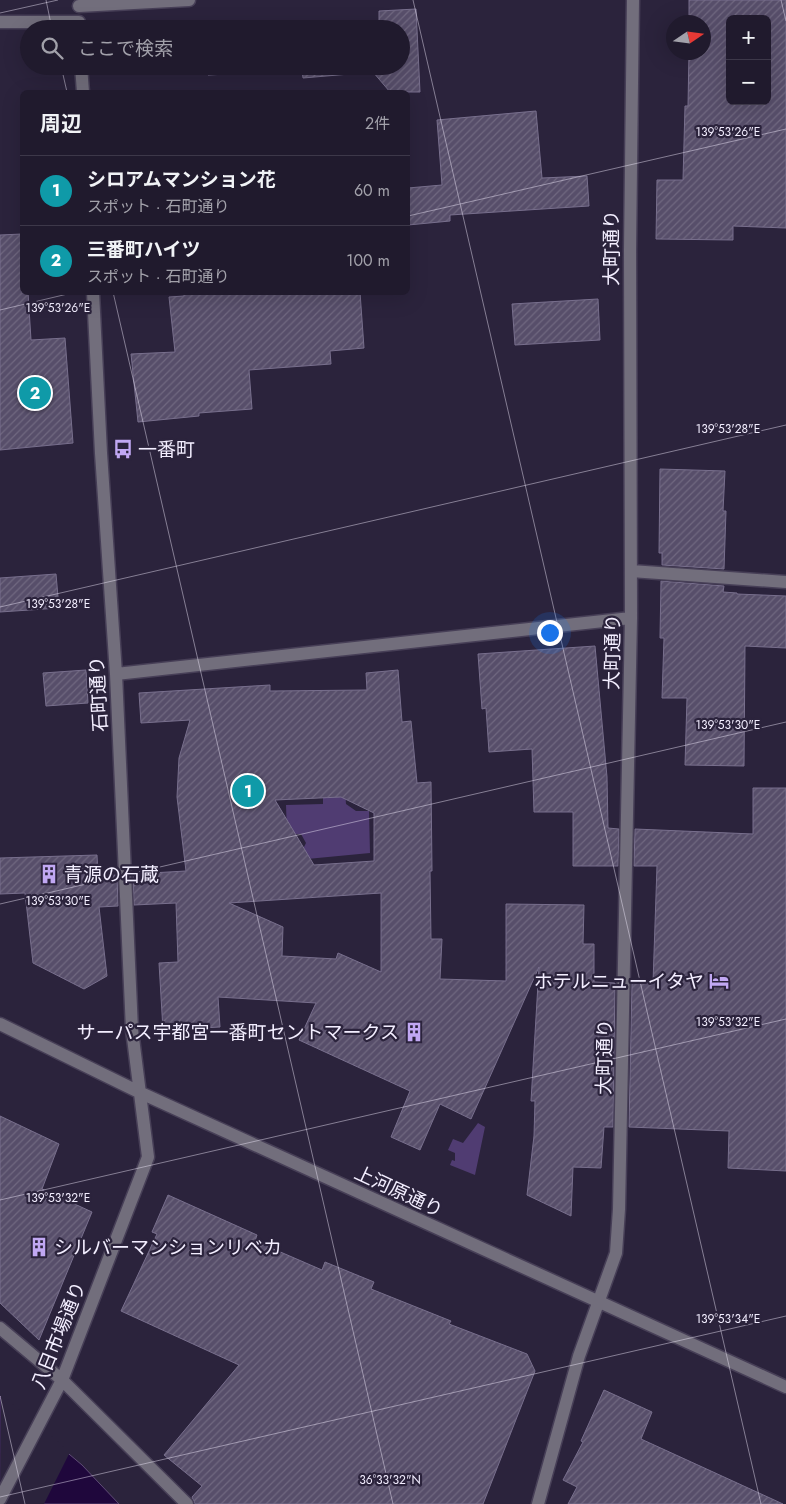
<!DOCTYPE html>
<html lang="ja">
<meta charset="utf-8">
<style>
:root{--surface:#201a2d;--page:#2d2739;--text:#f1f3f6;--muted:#a2a1aa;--line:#3d3849;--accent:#ea580c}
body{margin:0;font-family:Jost,"Noto Sans JP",sans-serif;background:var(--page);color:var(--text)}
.controls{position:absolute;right:15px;top:15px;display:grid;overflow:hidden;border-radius:8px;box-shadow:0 5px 20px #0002}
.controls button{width:45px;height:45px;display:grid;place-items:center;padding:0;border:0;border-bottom:1px solid var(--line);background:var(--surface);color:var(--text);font:25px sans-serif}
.compass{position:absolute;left:666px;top:15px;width:45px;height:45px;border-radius:50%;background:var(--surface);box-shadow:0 5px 20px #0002;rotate:77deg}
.you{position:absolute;left:549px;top:632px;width:18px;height:18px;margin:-12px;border:4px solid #fff;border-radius:50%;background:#1a73e8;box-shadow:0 0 0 8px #1a73e833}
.badge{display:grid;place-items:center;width:32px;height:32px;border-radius:50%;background:var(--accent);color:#fff;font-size:16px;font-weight:700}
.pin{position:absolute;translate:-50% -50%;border:2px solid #fff;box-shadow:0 1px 5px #0006}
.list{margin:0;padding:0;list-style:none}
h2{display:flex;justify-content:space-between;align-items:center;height:65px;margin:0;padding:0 20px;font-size:21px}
h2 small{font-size:16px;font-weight:400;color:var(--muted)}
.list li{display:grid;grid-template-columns:32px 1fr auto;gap:15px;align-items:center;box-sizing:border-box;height:70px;padding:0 20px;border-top:1px solid var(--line)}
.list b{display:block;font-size:19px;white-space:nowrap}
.list p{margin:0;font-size:16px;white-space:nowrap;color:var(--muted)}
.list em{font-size:16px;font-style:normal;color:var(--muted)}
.icon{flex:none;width:28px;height:28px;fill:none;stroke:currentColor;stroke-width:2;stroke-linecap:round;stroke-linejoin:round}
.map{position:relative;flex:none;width:786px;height:1504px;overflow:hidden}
.search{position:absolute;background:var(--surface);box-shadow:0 5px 20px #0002;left:20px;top:20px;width:390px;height:55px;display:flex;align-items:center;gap:12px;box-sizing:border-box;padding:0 18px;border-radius:28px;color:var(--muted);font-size:19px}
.panel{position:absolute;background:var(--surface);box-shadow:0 5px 20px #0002;left:20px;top:90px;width:390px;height:205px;border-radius:8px}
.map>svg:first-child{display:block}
.green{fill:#503c72}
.water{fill:#1f073c;stroke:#5f4c76}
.pier{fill:#2b233c}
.building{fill:url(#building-hatch);stroke:#786f8d;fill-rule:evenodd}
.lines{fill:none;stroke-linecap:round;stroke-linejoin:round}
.minor-casing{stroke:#473f57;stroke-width:15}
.minor{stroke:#726e7c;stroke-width:12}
.ticks{fill:none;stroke:#f3eeff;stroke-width:1;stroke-opacity:0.45}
.labels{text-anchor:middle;stroke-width:4.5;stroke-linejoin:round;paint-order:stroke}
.street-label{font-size:19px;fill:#f3eeff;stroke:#2b233c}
.poi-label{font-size:19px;fill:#f3eeff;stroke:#2b233c;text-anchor:start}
.ticks-label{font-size:12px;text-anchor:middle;fill:#f3eeff;stroke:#2b233c;stroke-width:4.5;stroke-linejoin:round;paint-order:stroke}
</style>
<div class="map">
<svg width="786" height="1504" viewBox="0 0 786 1504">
<defs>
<pattern id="building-hatch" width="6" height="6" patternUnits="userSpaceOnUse" patternTransform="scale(1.25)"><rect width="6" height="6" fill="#574e6a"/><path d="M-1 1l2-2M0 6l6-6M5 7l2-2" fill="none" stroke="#706880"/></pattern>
</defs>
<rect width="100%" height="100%" fill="#2b233c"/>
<!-- green -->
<path class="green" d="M345,790L346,804L356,811H369L370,853L286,861L301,853L306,843L301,834H287L286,805L323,804V792Z
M478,1123L485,1127L475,1175L450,1165L452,1160L455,1161V1153L448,1150L453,1139L463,1143Z"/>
<!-- water -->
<path class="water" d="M0,1396L82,1465L119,1504H0Z"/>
<!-- pier -->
<path class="pier" d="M1,1394L70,1452L44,1504H0Z"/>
<!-- building -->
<path class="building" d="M689,0H786V228L733,226V240L656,239L657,180H683L685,106H688L689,52H704V22H689ZM730,19H767V101H730Z
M416,9L420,92H390L373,72L303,78L302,70L208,75L207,66H401V29H312L379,22V11Z
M258,22V29H205V26Z
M536,111L542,178L587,176L589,206L450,215V221L408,225V188L442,185L437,120Z
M22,234V292H28L31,340L65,338L73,443L0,450V235Z
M184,292H360L364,348L330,351L331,364L249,370L252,409L199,413V416L138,422L131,354L175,352L169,297L184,296Z
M598,299L600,340L515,345L512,304Z
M660,469L725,471L723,511H726L724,569L662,565V553H659Z
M56,574L59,608L0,612V578Z
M661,581L724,586L723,592L737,593V594L786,596V648L745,646L744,766L685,765L687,698H662L664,638H660Z
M595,646L607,777L608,828L619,829L618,866H573V812H534L532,749L489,752L486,708L482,709L478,654Z
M86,670L88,703L46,706L43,673Z
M398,670L402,722L411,721L417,783L431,782L432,871H430L431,939H442L440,979L506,981V904L584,905L583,944H594V982L615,983L613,1127H604L601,1168L573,1167L571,1216L527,1195L534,1136L535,1101H531L539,967L471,1119L440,1104L420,1150L391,1137L410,1091L299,1040L316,1003L218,997L220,1027L163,1030L159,963L178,962L176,903L134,905L133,874L186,871L177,797L179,758L190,720L141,723L139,693L270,685V691L367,690L366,673ZM341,797L374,813V861L314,865L275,800ZM381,893V972L338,953L336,959L282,956L283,927L229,903Z
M753,788H786V1171L728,1168L729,1131L629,1127L632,983H653L657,866H634L635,829L753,834Z
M97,855L98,876L117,875L118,906L99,907L107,976L84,989L33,963L25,893L0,894V858Z
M0,1116L59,1144L42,1189L92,1212L39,1340L0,1303Z
M168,1195L257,1235L255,1241L322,1270L325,1262L374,1282L371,1289L451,1321L449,1324L527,1354L535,1371L483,1504H195L192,1497L202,1486L164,1455L239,1365L121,1311L157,1234L152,1232Z
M604,1390L652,1412L641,1439L783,1504H568L577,1487L563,1480L583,1442L581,1441Z"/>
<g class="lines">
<defs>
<path id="minor" d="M79,6L189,0
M0,22H79
M81,66L83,92
M631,571L786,582
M116,674L631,618
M0,1024L141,1093L786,1387
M0,1328L62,1380L187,1504
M0,1499L62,1380L148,1157L132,1030L116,674L101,453L93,292
M538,1504L579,1356L616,1253L619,1209L631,618L630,250L633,0"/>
</defs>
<!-- minor casing -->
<use href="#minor" class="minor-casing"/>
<!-- minor -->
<use href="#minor" class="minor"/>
</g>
<!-- ticks -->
<path class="ticks" d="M46,0L52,29M413,0L761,1504M781,0L786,21M0,13L58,0M61,66L67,92M408,216L786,129M113,292L393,1504M0,310L76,292M0,607L786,425M0,904L786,722M0,1200L786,1019M0,1396L25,1504M0,1497L786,1316"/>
<!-- icons -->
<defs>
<symbol id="bus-bare" viewBox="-9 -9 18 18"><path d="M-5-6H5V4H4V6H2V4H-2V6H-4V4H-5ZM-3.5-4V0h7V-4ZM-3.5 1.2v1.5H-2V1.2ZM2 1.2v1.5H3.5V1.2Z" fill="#c1a8f3" stroke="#2b233c" stroke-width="2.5" paint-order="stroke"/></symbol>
<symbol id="building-bare" viewBox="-9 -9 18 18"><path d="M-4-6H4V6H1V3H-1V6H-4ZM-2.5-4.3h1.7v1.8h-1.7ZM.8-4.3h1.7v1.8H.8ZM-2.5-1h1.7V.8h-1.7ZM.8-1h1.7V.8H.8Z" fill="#c1a8f3" stroke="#2b233c" stroke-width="2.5" paint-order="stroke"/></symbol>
<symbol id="hotel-bare" viewBox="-9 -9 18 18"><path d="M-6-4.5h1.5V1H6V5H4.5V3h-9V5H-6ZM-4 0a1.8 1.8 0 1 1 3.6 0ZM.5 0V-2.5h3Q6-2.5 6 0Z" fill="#c1a8f3" stroke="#2b233c" stroke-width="2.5" paint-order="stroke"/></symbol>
</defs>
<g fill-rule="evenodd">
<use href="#bus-bare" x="109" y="435" width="28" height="28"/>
<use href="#building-bare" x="35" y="860" width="28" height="28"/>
<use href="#hotel-bare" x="705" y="967" width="28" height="28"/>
<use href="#building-bare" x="400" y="1018" width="28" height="28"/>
<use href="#building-bare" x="25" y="1233" width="28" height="28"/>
</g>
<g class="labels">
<!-- street labels -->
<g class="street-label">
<text transform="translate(611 248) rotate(-90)" y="7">大町通り</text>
<text transform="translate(612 652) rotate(-89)" y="7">大町通り</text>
<text transform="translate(98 694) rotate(-93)" y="7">石町通り</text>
<text transform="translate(604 1057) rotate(-89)" y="7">大町通り</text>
<text transform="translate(399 1191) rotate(25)" y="7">上河原通り</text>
<text transform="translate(58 1335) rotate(-68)" y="7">八日市場通り</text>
</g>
<!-- poi labels -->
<g class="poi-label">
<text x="138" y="456">一番町</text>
<text x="64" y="881">青源の石蔵</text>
<text x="704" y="988" text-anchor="end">ホテルニューイタヤ</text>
<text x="399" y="1039" text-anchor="end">サーパス宇都宮一番町セントマークス</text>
<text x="54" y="1254">シルバーマンションリベカ</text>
</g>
</g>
<g class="ticks-label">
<text x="728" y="136">139°53'26"E</text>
<text x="58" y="312">139°53'26"E</text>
<text x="728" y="433">139°53'28"E</text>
<text x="58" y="608">139°53'28"E</text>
<text x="728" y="729">139°53'30"E</text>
<text x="58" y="905">139°53'30"E</text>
<text x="728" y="1026">139°53'32"E</text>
<text x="58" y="1202">139°53'32"E</text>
<text x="728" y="1323">139°53'34"E</text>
<text x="390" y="1484">36°33'32"N</text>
</g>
</svg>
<div class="controls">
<button>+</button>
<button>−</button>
</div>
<svg class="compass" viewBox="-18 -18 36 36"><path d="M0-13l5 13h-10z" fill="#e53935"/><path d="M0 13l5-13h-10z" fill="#a2a1aa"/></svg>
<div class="you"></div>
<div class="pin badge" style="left:248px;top:791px;background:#0f9aa8">1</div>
<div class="pin badge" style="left:35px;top:393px;background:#0f9aa8">2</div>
<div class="search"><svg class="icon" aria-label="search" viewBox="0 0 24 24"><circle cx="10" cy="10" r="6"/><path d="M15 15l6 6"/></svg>ここで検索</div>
<section class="panel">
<h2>周辺<small>2件</small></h2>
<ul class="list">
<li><span class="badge" style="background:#0f9aa8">1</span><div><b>シロアムマンション花</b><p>スポット · 石町通り</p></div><em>60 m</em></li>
<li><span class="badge" style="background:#0f9aa8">2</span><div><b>三番町ハイツ</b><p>スポット · 石町通り</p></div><em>100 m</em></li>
</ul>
</section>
</div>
